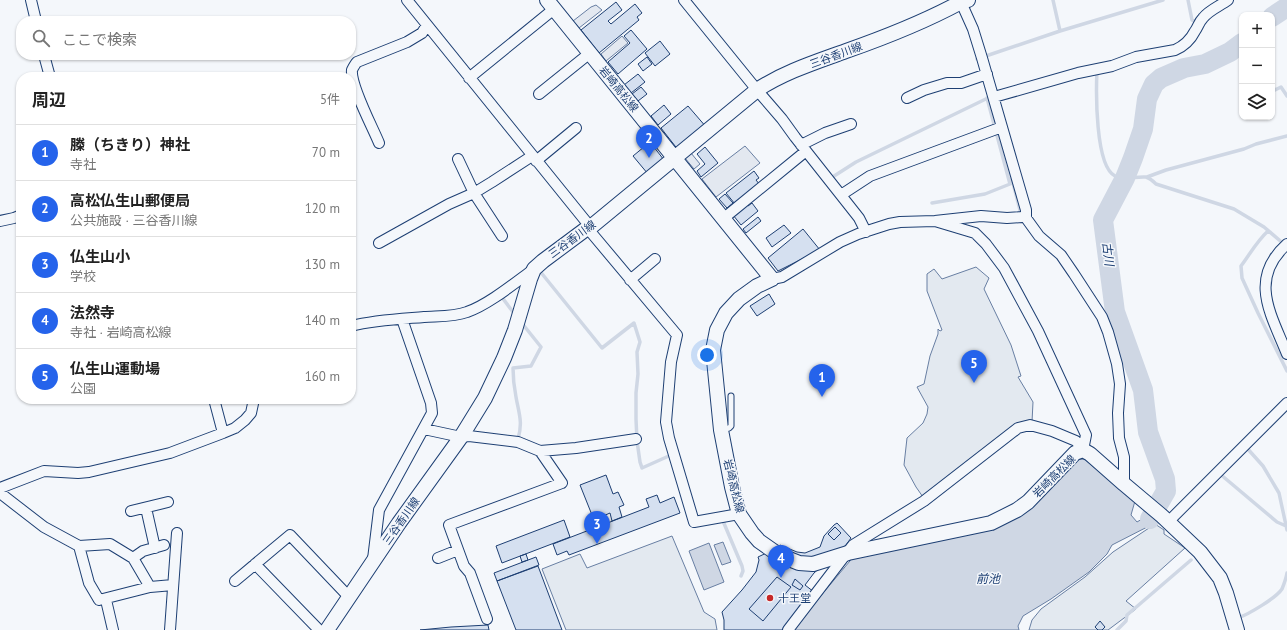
<!DOCTYPE html>
<html lang="ja">
<meta charset="utf-8">
<style>
:root{--surface:#fff;--page:#f6f6f6;--text:#222;--muted:#767676;--line:#e0e0e0;--accent:#2563eb}
body{margin:0;font-family:"PT Sans","Noto Sans JP",sans-serif;background:var(--page);color:var(--text)}
.controls{position:absolute;right:12px;top:12px;display:grid;overflow:hidden;border-radius:8px;box-shadow:0 1px 3px #0004}
.controls button{width:36px;height:36px;display:grid;place-items:center;padding:0;border:0;border-bottom:1px solid var(--line);background:var(--surface);color:var(--text);font:20px sans-serif}
.you{position:absolute;left:707px;top:355px;width:14px;height:14px;margin:-10px;border:3px solid #fff;border-radius:50%;background:#1a73e8;box-shadow:0 0 0 6px #1a73e833}
.badge{display:grid;place-items:center;width:26px;height:26px;border-radius:50%;background:var(--accent);color:#fff;font-size:13px;font-weight:700}
.pin{position:absolute;translate:-50% -33px;filter:drop-shadow(0 1px 2px #0008)}
.pin::after{content:'';position:absolute;top:21px;width:14px;height:12px;background:inherit;clip-path:polygon(0 0,100% 0,50% 100%)}
.list{margin:0;padding:0;list-style:none}
h2{display:flex;justify-content:space-between;align-items:center;height:52px;margin:0;padding:0 16px;font-size:17px}
h2 small{font-size:13px;font-weight:400;color:var(--muted)}
.list li{display:grid;grid-template-columns:26px 1fr auto;gap:12px;align-items:center;box-sizing:border-box;height:56px;padding:0 16px;border-top:1px solid var(--line)}
.list b{display:block;font-size:15px;white-space:nowrap}
.list p{margin:0;font-size:13px;white-space:nowrap;color:var(--muted)}
.list em{font-size:13px;font-style:normal;color:var(--muted)}
.icon{flex:none;width:22px;height:22px;fill:none;stroke:currentColor;stroke-width:2;stroke-linecap:round;stroke-linejoin:round}
.map{position:relative;flex:none;width:1287px;height:630px;overflow:hidden}
.search{position:absolute;background:var(--surface);box-shadow:0 1px 3px #0004;left:16px;top:16px;width:340px;height:44px;display:flex;align-items:center;gap:10px;box-sizing:border-box;padding:0 14px;border-radius:16px;color:var(--muted);font-size:15px}
.panel{position:absolute;background:var(--surface);box-shadow:0 1px 3px #0004;left:16px;top:72px;width:340px;height:332px;border-radius:16px}
.map>svg:first-child{display:block}
.green{fill:#e3e9f0;stroke:#687fa3}
.parking{fill:#e3e8f0;stroke:#687fa3}
.water{fill:#cfd7e4;stroke:#687fa3}
.lines{fill:none;stroke-linecap:round;stroke-linejoin:round}
.stream{stroke:#cfd7e4;stroke-width:3.5}
.river{stroke:#cfd7e4;stroke-width:20}
.building{fill:#d5e0f0;stroke:#1d3f73}
.service-casing{stroke:#1d3f73;stroke-width:7}
.minor-casing{stroke:#1d3f73;stroke-width:12}
.secondary-casing{stroke:#1d3f73;stroke-width:16}
.service{stroke:#f4f7fb;stroke-width:5}
.minor{stroke:#f4f7fb;stroke-width:10}
.secondary{stroke:#f4f7fb;stroke-width:14}
.poi-dot{fill:#c62828;stroke:#f4f7fb;stroke-width:1.5}
.labels{text-anchor:middle;stroke-width:3;stroke-linejoin:round;paint-order:stroke}
.street-label{font-size:11px;fill:#1d3f73;stroke:#f4f7fb}
.poi-label{font-size:11px;fill:#1d3f73;stroke:#f4f7fb;text-anchor:start}
.water-label{font-size:12px;font-style:italic;fill:#1d3f73;stroke:#f4f7fb}
</style>
<div class="map">
<svg width="1287" height="630" viewBox="0 0 1287 630">
<rect width="100%" height="100%" fill="#f4f7fb"/>
<!-- green -->
<path class="green" d="M976,267L989,278L984,289L1011,345L1021,376L1018,377L1033,402L1032,422L923,497L916,487L904,465L907,438L923,423L927,414L928,407L917,387L924,384L930,356L938,334V329L940,331L942,330L927,291V274L934,269L942,279Z
M1155,524L1164,530V534L1185,548L1126,601L1136,609L1108,630H1029L1032,620L1041,609L1085,577L1113,552Z
M672,536L704,612L715,619L717,630H566L542,569L580,554L587,568Z"/>
<!-- parking -->
<path class="parking" d="M596,5L602,10L579,28L573,21L591,7Z
M622,36L628,43L606,61L601,54Z
M745,146L760,163L716,197L702,179Z
M691,153L700,164L694,169L685,158Z"/>
<!-- water -->
<path class="water" d="M1084,459L1135,501L1131,515L1137,522L1147,516L1155,523L1112,545L1107,554L1089,572L1051,599L1023,616L1018,626L1019,630H792L855,555L995,526L1074,460Z
M723,542L731,562L722,565L714,545Z
M709,543L724,582L704,590L689,551Z"/>
<g class="lines">
<!-- stream -->
<path class="stream" d="M1053,0L1060,31
M1188,0L1192,20L1195,21
M1239,46L1242,49
M977,59L1060,31L1163,0
M1097,70C1096,91 1095,166 1115,176C1125,181 1135,176 1146,177C1149,178 1153,181 1156,184L1234,209L1264,227L1285,245
M1272,86L1275,90L1281,87L1287,96
M1147,177L1166,170L1244,149L1256,144L1287,136
M831,178L856,162L992,96
M1011,180L1012,183H1013L1021,214
M932,203L985,194L1010,184L987,98
M1268,231C1257,241 1250,254 1241,266L1242,278L1258,313L1287,371
M537,271L539,270L602,348L634,323L640,342L637,352L638,374L636,393V419L637,441L640,462L642,468L671,455L672,457
M501,296L516,316
M518,439C523,422 519,414 516,397C514,387 513,378 513,368L531,366L541,347L521,322
M1246,447L1263,466L1279,493L1287,530
M1220,474L1277,522L1286,526
M721,521H723L742,566L743,571L741,576
M1238,618C1249,614 1276,598 1282,589C1284,584 1286,579 1287,573
M1117,630L1126,621L1127,615L1191,560"/>
<!-- river -->
<path class="river" d="M1272,17L1287,7
M1150,519L1166,491L1165,479L1148,432L1143,390L1115,312L1103,220L1125,178L1133,158L1143,129L1147,99L1154,84L1161,78L1184,68L1205,64L1230,52L1242,43"/>
</g>
<!-- building -->
<path class="building" d="M616,2L622,10L608,21L611,24L635,4L642,13L637,17L639,20L599,53L581,30Z
M631,30L647,49L618,74L608,62L630,43L624,36Z
M660,41L670,54L655,66L645,53Z
M647,57L652,64L643,71L638,64Z
M638,74L645,82L631,93L624,85Z
M641,87L647,94L638,101L632,94Z
M664,105L671,114L658,125L651,116Z
M688,106L707,128L679,151L661,128Z
M650,142L664,160L648,174L633,156Z
M705,147L718,163L701,177L697,171L705,164L697,154Z
M754,171L759,178L756,180L760,185L735,204L726,193Z
M725,194L733,203L727,208L719,199Z
M752,203L758,211L741,225L733,215L747,205L748,206Z
M758,217L761,221L746,233L743,229Z
M784,225L791,233L772,247L766,238Z
M803,229L820,250L778,271L768,258Z
M769,294L775,304L757,316L750,306Z
M606,475L613,494L618,492L624,505L619,507L622,517L612,521L610,513L594,520L580,485Z
M657,495L660,503L674,497L680,513L569,555L567,551L557,555L553,544L649,507L646,499Z
M564,520L570,537L502,563L496,546Z
M837,523L851,538L846,545L814,573L805,585L814,592L782,630H724V620L722,612L742,590L756,572L759,560L758,557L777,548L780,545L797,552L805,553L820,547L824,536L834,525Z
M835,527L841,533L834,540L828,534Z
M526,554L528,560L522,562L520,556Z
M536,557L539,565L497,581L494,573Z
M538,566L562,630H516L497,581Z
M777,577L791,587L763,621L749,609Z
M795,579L803,586L800,590L792,585Z
M1100,621L1105,627L1102,630H1098L1095,627Z
M488,625L489,630H420L451,627Z"/>
<g class="lines">
<defs>
<path id="service" d="M722,430L729,428L731,426V396"/>
<path id="minor" d="M31,0L36,21
M407,0L588,224L589,230L677,335L671,362L666,422L669,438L694,522L739,514
M684,0L757,90L782,119L795,137L859,218L866,232
M960,0L973,29L982,58L1026,210V218L1039,236L1061,255L1074,274L1102,317L1108,332L1117,364L1120,384L1118,413L1119,438L1124,457V484
M44,55L50,77
M469,78L554,9
M539,94L590,53
M994,97L1078,73L1112,66L1136,57L1175,50C1184,46 1191,39 1195,31C1198,27 1199,22 1203,18C1209,10 1220,6 1228,0
M907,98L924,90L947,83H961L987,74
M379,143C373,128 350,85 352,70C353,68 355,64 357,62L407,42L422,33L427,25
M801,145L825,133L851,124
M458,159L474,193L502,236
M536,161L576,128
M841,195L870,176L1002,127
M724,218L806,151
M0,221L14,218L21,215
M379,243L449,204L474,193L492,182L532,156
M1287,244C1248,279 1271,314 1287,354
M772,279L782,277L840,242L858,234L889,224L900,222L935,221L981,216L1007,218L1022,217L1026,215
M630,280L655,259
M351,326C375,320 399,319 424,317C438,316 454,317 467,312C488,305 516,282 534,269
M214,399L223,433
M424,429L461,437L469,436L518,442L540,451L562,483L449,525L464,566L470,573L487,619
M540,451L576,448L636,439
M0,488L44,471L78,473L89,472L170,453L223,433L235,428L245,420L251,413L254,399
M0,493L44,527L79,546L110,544L133,558L150,587
M146,508L155,548
M131,511L168,502
M1168,522L1287,403
M79,546L89,583L99,600L150,587L173,585
M133,558L143,551L164,545
M438,558L458,550
M373,559L379,510L432,413L431,403L402,319
M255,564L319,630
M235,581L290,535L350,598
M106,600L113,630
M170,630L177,533
M788,630L853,545L924,501L1018,428L1030,425L1052,431L1076,441L1083,450L1086,435L1038,331L1004,268L986,244L975,233L935,221"/>
<path id="secondary" d="M547,0L772,279L757,286L739,299L726,313L717,330L713,350L721,430L732,487L739,514L752,533L759,541L779,555L799,563L813,564L848,553L991,523L1017,510L1028,502L1075,453L1083,450L1090,454L1124,484L1162,516L1200,552L1220,578L1226,593L1237,630
M327,630L399,523L461,437L485,398L504,358L515,330L530,279L534,269L543,261L586,229L592,226L757,90C784,72 816,62 846,51C886,37 924,22 961,2L968,0"/>
</defs>
<!-- service casing -->
<use href="#service" class="service-casing"/>
<!-- minor casing -->
<use href="#minor" class="minor-casing"/>
<!-- secondary casing -->
<use href="#secondary" class="secondary-casing"/>
<!-- service -->
<use href="#service" class="service"/>
<!-- minor -->
<use href="#minor" class="minor"/>
<!-- secondary -->
<use href="#secondary" class="secondary"/>
</g>
<!-- markers -->
<circle class="poi-dot" cx="770" cy="598" r="4"/>
<g class="labels">
<!-- street labels -->
<g class="street-label">
<text transform="translate(836 55) rotate(-20)" y="4">三谷香川線</text>
<text transform="translate(619 89) rotate(51)" y="4">岩崎高松線</text>
<text transform="translate(572 239) rotate(-36)" y="4">三谷香川線</text>
<text transform="translate(1054 476) rotate(-45)" y="4">岩崎高松線</text>
<text transform="translate(734 486) rotate(76)" y="4">岩崎高松線</text>
<text transform="translate(401 521) rotate(-55)" y="4">三谷香川線</text>
</g>
<!-- poi labels -->
<g class="poi-label">
<text x="778" y="602">十王堂</text>
</g>
<!-- water labels -->
<g class="water-label">
<text transform="translate(1108 254) rotate(83)" y="4">古川</text>
<text x="988" y="583">前池</text>
</g>
</g>
</svg>
<div class="controls">
<button>+</button>
<button>−</button>
<button><svg class="icon" aria-label="layers" viewBox="0 0 24 24"><path d="M12 4l9 5-9 5-9-5zM3 14l9 5 9-5"/></svg></button>
</div>
<div class="you"></div>
<div class="pin badge" style="left:822px;top:397px">1</div>
<div class="pin badge" style="left:649px;top:158px">2</div>
<div class="pin badge" style="left:597px;top:544px">3</div>
<div class="pin badge" style="left:781px;top:578px">4</div>
<div class="pin badge" style="left:974px;top:383px">5</div>
<div class="search"><svg class="icon" aria-label="search" viewBox="0 0 24 24"><circle cx="10" cy="10" r="6"/><path d="M15 15l6 6"/></svg>ここで検索</div>
<section class="panel">
<h2>周辺<small>5件</small></h2>
<ul class="list">
<li><span class="badge">1</span><div><b>榺（ちきり）神社</b><p>寺社</p></div><em>70 m</em></li>
<li><span class="badge">2</span><div><b>高松仏生山郵便局</b><p>公共施設 · 三谷香川線</p></div><em>120 m</em></li>
<li><span class="badge">3</span><div><b>仏生山小</b><p>学校</p></div><em>130 m</em></li>
<li><span class="badge">4</span><div><b>法然寺</b><p>寺社 · 岩崎高松線</p></div><em>140 m</em></li>
<li><span class="badge">5</span><div><b>仏生山運動場</b><p>公園</p></div><em>160 m</em></li>
</ul>
</section>
</div>
